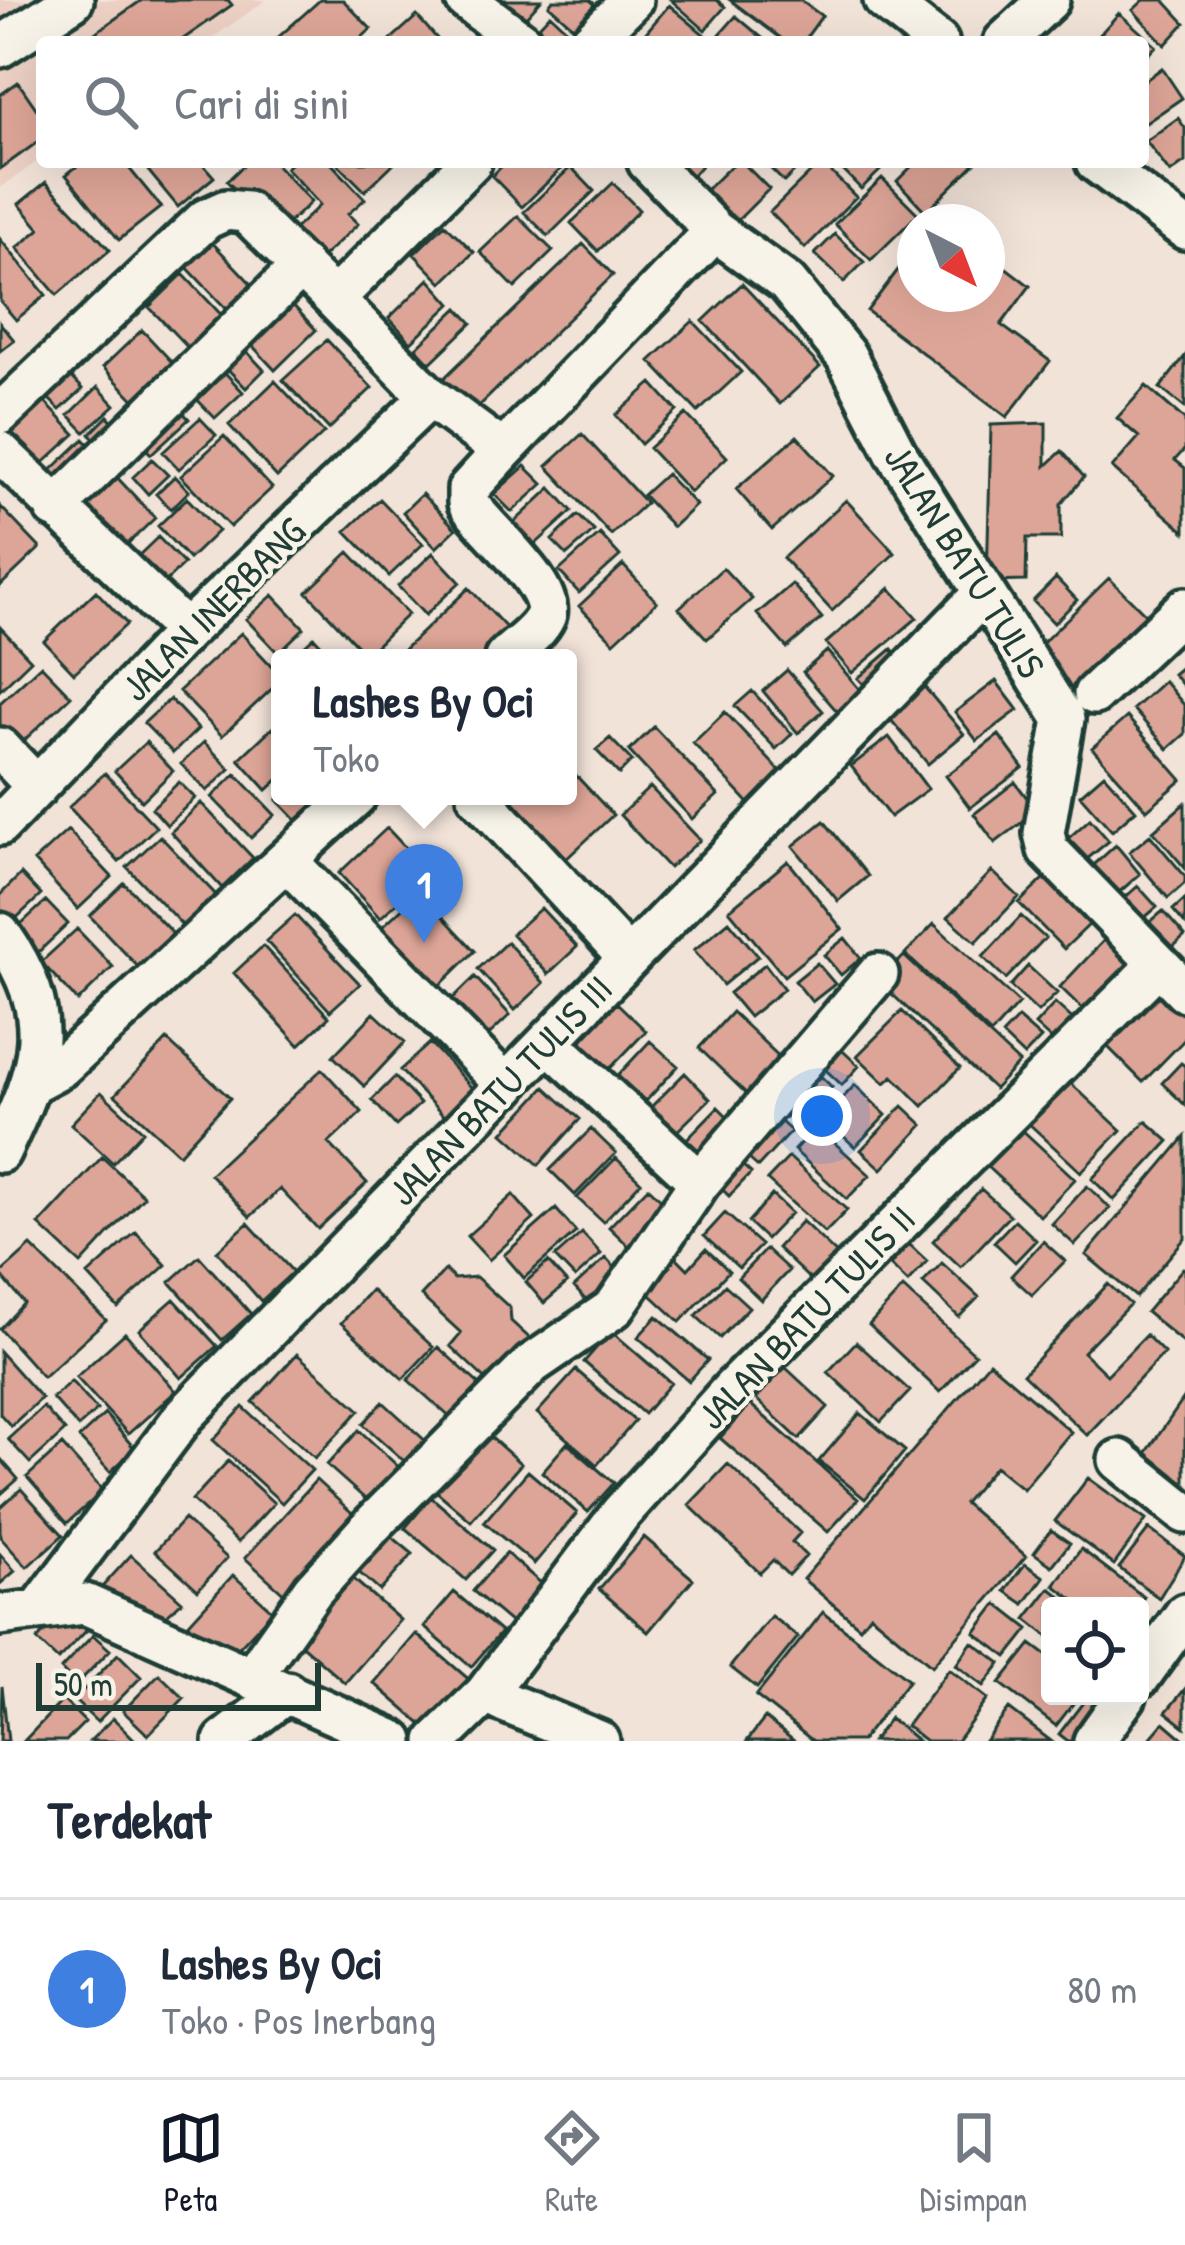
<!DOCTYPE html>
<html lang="id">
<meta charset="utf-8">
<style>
:root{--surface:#fff;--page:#f2f2f3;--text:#1f2937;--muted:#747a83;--line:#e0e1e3;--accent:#111827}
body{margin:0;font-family:"Patrick Hand",sans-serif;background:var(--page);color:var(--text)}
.controls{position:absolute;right:36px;bottom:36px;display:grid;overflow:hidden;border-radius:12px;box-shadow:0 12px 48px #0002}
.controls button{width:108px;height:108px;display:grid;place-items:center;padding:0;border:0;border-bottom:3px solid var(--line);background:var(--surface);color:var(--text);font:60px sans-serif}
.compass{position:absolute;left:897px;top:204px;width:108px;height:108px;border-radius:50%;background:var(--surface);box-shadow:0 12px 48px #0002;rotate:138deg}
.scale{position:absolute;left:36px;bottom:30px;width:285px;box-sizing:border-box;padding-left:12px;border:6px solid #1f3d34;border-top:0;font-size:33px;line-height:42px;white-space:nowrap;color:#1f3d34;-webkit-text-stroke:9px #f7f3e8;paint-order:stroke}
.you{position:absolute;left:822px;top:1116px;width:42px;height:42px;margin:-30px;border:9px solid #fff;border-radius:50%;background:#1a73e8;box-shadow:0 0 0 18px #1a73e833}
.badge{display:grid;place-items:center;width:78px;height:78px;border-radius:50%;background:var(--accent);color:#fff;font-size:39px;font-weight:700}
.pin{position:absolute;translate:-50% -99px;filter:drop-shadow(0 3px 6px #0008)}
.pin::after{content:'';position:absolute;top:63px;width:42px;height:36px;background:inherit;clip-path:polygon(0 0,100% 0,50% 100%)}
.popup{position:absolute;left:271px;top:649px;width:306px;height:156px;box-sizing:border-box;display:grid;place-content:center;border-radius:12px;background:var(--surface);filter:drop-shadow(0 3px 9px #0005);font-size:39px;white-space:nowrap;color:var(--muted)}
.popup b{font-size:45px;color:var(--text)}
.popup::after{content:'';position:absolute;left:50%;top:100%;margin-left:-24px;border:24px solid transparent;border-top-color:var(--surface)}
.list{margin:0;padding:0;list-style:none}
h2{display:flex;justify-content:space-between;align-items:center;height:156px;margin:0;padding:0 48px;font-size:51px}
h2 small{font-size:39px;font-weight:400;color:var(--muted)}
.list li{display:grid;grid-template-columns:78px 1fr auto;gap:36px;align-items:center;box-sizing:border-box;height:180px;padding:0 48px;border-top:3px solid var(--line)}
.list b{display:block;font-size:45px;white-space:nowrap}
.list p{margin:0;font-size:39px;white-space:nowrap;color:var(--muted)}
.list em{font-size:39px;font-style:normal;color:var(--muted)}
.icon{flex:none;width:66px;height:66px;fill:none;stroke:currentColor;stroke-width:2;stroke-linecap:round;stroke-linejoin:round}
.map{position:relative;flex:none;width:1185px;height:1741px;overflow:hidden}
.search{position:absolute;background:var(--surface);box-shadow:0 12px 48px #0002;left:36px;right:36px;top:36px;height:132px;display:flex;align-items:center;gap:30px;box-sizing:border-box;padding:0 42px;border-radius:12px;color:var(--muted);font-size:45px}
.sheet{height:336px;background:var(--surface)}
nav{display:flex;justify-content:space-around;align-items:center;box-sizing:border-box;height:168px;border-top:3px solid var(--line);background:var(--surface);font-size:33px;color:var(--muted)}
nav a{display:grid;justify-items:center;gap:6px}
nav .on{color:var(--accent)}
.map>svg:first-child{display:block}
.built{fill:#ecd0c4}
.building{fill:#dda597;stroke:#1f3d34;stroke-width:3}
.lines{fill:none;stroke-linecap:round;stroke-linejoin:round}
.minor-casing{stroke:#1f3d34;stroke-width:48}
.minor{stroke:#f7f3e8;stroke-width:39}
.labels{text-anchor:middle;stroke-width:9;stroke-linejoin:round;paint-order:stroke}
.street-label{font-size:39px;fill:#1f3d34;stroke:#f7f3e8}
</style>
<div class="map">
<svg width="1185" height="1741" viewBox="0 0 1185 1741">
<rect width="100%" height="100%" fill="#f2e3d8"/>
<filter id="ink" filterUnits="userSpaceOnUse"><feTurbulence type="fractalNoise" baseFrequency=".00833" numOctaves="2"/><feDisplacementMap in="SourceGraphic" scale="24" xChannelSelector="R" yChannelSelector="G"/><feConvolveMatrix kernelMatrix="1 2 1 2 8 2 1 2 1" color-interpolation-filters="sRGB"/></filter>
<g filter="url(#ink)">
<!-- built -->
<path class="built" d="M0,0H266L207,42H42V158L0,188Z"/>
<!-- building -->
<path class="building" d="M142,0H228L232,5L179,42H82Z
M320,0H343L371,29L357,42H273Z
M488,0H541L518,26Z
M553,0H590L598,7L578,31L549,5Z
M671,0H717L725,7L705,30Z
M730,0H800L822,16L803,42H786Z
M1144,0H1164L1185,23L1165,45L1133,10Z
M669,5L706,36L700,42H638Z
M1119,13L1156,46L1143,60V42H1093Z
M550,14L575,37L570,42L527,39Z
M417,16L440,42H388Z
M736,16L767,42L714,41Z
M1162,68L1182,98L1143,125V82Z
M18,82L42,117V139L0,169V95Z
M1178,118L1185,128V162L1170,173L1146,141Z
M82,162H124L161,207L119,240L66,175Z
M141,162H201L214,177L178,207Z
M247,162H274L311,202L277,234L227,181Z
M292,162H330L365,199L348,214L358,224L314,265L287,236L320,205L286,168Z
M336,162H395L365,191Z
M506,162H554L561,169L522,207L492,176Z
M662,162H704L686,183Z
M735,162H742L769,189L736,222L705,191Z
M764,162H804L784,182Z
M821,162L856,197L805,248L770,212Z
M835,162H889L861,189Z
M916,162H976L926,212L897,181Z
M571,167L594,191L548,236L524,212Z
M882,178L918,214L871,260L835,224Z
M46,182L110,250L57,295L17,248L40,229L19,204Z
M613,183L639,210L598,251L571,223Z
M518,216L553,251L515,288L480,252Z
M445,224L474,252L442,283L414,254Z
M835,234L864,262L844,282L815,254Z
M207,237L260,293L234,317L181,261Z
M0,239L46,295L16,320L0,301Z
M583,244L613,275L470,415L439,383Z
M987,253L1030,286L1001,325L1050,361L1007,417L867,311L910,254L915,258V294H987Z
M183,274L227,321L193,353L149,307Z
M429,279L451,304L411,342L389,318Z
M742,284L820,367L780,404L703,321Z
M290,302L316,330L275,370L249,342Z
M458,308L472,323L430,363L416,348Z
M693,321L741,372L698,412L650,361Z
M0,323L14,340L0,351Z
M142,330L184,375L145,411L103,367Z
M327,340L372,388L329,429L283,380Z
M238,342L264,370L246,388L219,360Z
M1185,356V408L1160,388Z
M215,362L243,392L215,418L187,389Z
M65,370L83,389L60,410L42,392Z
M275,381L324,433L277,477L229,425Z
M652,383L677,411L641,444L616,415Z
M1146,386L1185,420V449L1175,460L1185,468V532L1112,468L1139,437L1117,418Z
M98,387L115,405L85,432L69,415Z
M43,400L75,434L36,470L5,437Z
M173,402L189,419L151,454L135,438Z
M686,414L727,457L690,492L649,448Z
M108,416L123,433L105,450L90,434Z
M200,418L216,435L179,469L163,452Z
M1046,423V466L1062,451L1084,477L1061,504V538H1027L1026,581L987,582L991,425Z
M582,434L646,503L611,535L547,466Z
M224,436L272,488L230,527L181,476Z
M797,436L833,476L772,530L736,489Z
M84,439L101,457L62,494L45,476Z
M152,459L168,475L148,494L133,477Z
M525,466L543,484L512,512L494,494Z
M112,472L155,518L119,552L76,506Z
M666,474L696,505L673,527L643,495Z
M175,476L189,491L171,509L156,494Z
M551,488L572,511L527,552L506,530Z
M422,494L456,529L436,548L403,512Z
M187,498L218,531L189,559L158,526Z
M380,499L423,544L389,576L346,531Z
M846,500L895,553L832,611L783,558Z
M0,506L40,548L0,586Z
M578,515L594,531L567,555L552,540Z
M600,534L620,556L579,593L559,571Z
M158,537L184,564L161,586L135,559Z
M349,552L408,614L366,655L307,592Z
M433,553L460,582L425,615L398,586Z
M623,565L657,602L614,642L579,606Z
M723,568L752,599L707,639L679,608Z
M1056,578L1077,600L1054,623L1033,601Z
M1109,578L1150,619L1071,696L1031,654Z
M792,584L822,618L787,648L757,614Z
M469,588L509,631L481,658H395Z
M890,588L917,618L852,673L826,643Z
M96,591L127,624L74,673L44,641Z
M273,595L304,628L278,653L246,619Z
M0,627L31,660L0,690Z
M241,633L280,675V681L222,736L179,691Z
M314,637L331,655L291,658Z
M892,649L905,665L872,693L858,678Z
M827,651L866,697L842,717L803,672Z
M1185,664V688L1173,674Z
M41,665L71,696L15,749L0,734V703Z
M787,670L823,711L798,733L763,691Z
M996,681L1018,710L977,741L955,712Z
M1164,681L1185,706V734L1168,749L1133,709Z
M921,683L964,734L928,764L885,713Z
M752,691L792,734L776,749L735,706Z
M170,699L198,729L173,753L144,723Z
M725,712L790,782L757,812L693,743Z
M1127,717L1182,780L1147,810L1092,748Z
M654,727L718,795L692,819L629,751Z
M272,728L280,736V778L267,790L239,759Z
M999,735L1023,768L970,808L946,776Z
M889,737L928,789L890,817L851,766Z
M610,738L632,761L619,774L596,750Z
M146,742L173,771L142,801L115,771Z
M204,742L230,769L207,791L181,764Z
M568,767L613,815L564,861L504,798L568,796Z
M105,773L156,827L119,862L69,807Z
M236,774L275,815L251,838L212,797Z
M1104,774L1136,810L1112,831L1080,795Z
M179,782L195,798L167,825L152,808Z
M1015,782L1037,811L995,843L974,814Z
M650,787L700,840L669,868L620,815Z
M281,796H336L303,827L277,800Z
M201,803L253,858L222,888L171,832Z
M1185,803V868L1153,831Z
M1090,819L1109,841L1080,865L1062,844Z
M824,821L868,876L838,901L793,846Z
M387,828L429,873L380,918L339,873Z
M68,830L112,877L78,909L34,861Z
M1150,835L1185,876V883L1168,898L1129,852Z
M160,836L216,895L183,926L127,867Z
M1116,845L1140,874L1108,902L1084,874Z
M788,861L842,929L784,976L729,910Z
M992,871L1019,897L976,942L948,917Z
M21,874L41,895L11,923L0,911V895Z
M1047,876L1092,922L1064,949L1019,903Z
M124,883L174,935L139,968L90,916Z
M1138,886L1157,907L1128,932L1110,911Z
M420,892L475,951L430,995L373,935Z
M1185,899V924L1173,910Z
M46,901L68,924L32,958L10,934Z
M541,908L577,947L548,974L512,934Z
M1163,911L1185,936L1159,959L1137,933Z
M295,915L360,984L330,1011L266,941Z
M1021,916L1045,938L1006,979L983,957Z
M729,921L758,956L723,985L694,950Z
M934,924L1019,1003L991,1034L905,954Z
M77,929L113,967L78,1001L41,962Z
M1107,937L1138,966L1091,1017L1060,987Z
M845,938L861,958L841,975L824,955Z
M507,942L544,983L515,1010L478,969Z
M263,946L329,1017L299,1045L234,973Z
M904,956L1019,1063L994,1089L879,982Z
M817,963L835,984L812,1002L795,981Z
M765,964L784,989L749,1017L729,993Z
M1028,966L1057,993L1038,1012L1010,986Z
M475,977L510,1015L477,1046L442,1009Z
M1160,988L1185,1014V1039L1143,1082L1104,1043Z
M617,1003L646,1031L598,1081L570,1053Z
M1055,1003L1078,1024L1058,1046L1035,1025Z
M902,1011L960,1068L923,1106L893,1076L885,1083L857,1056Z
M732,1012L787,1064L753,1100L699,1048Z
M374,1013L405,1042L364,1086L333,1056Z
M1018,1018L1041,1038L1024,1056L1002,1035Z
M167,1040L230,1098L179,1154L115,1095Z
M831,1040L859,1066L842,1085L814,1059Z
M650,1041L678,1066L635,1113L607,1087Z
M430,1043L486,1103L457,1130L400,1070Z
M807,1063L832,1087L800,1121L776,1097Z
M1181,1063L1185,1066V1105L1162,1083Z
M322,1069L362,1112L329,1143L367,1183L318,1229L280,1189L250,1217L210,1174Z
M685,1073L710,1099L667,1141L642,1116Z
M395,1077L420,1104L396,1126L372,1100Z
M1064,1077L1121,1130L1081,1172L1025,1120Z
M855,1085L886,1115L855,1147L824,1118Z
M545,1087L580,1119L539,1165L503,1133Z
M101,1092L143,1131L113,1163L71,1124Z
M903,1106L923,1125L882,1169L861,1150Z
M718,1107L742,1131L701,1172L677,1149Z
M770,1112L791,1131L758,1167L737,1148Z
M1146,1121L1169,1141L1114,1200L1092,1179Z
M816,1126L870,1175L847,1199L794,1150Z
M1019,1127L1075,1179L1040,1216L984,1164Z
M591,1129L616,1153L575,1195L550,1170Z
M1185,1137V1238L1136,1297L1086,1255Z
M102,1157L144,1196L81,1264L39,1225Z
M733,1157L751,1173L729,1196L712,1179Z
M789,1157L847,1210L825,1233L767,1180Z
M616,1158L641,1182L603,1222L577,1198Z
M1087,1186L1110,1208L1075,1245L1052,1224Z
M648,1187L676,1214L637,1254L609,1227Z
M981,1189L1010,1215L961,1267L933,1241Z
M513,1195L534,1219L489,1260L467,1236Z
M772,1195L791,1213L766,1239L748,1222Z
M556,1209L576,1232L524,1278L504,1255Z
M725,1213L761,1245L739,1268L704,1236Z
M1015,1220L1036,1240L1015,1262L994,1242Z
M802,1221L841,1258L816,1285L777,1248Z
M248,1223L293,1272L261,1301L217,1251Z
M136,1232L166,1265L118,1308L88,1275Z
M582,1233L601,1254L575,1278L555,1257Z
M1043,1241L1065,1261L1032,1295L1011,1276Z
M909,1244L927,1261L908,1282L890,1265Z
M31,1246L106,1320L43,1377L0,1329L24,1303L0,1274Z
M706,1249L729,1271L680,1322L639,1284L670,1251L688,1269Z
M766,1249L789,1270L761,1300L738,1278Z
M199,1256L251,1314L222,1340L170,1282Z
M606,1258L630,1284L597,1313L574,1287Z
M548,1262L567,1283L544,1303L526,1282Z
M942,1263L979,1297L959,1317L923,1283Z
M1183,1268L1185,1269V1344L1146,1312Z
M445,1270L454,1279L476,1277L510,1308L511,1321L538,1346L497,1390L450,1346L461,1333L421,1296Z
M1108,1284L1130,1304L1083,1352L1107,1375L1146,1335L1164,1353L1087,1435L1023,1374Z
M725,1285L749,1307L720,1338L696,1316Z
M903,1288L975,1354L940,1392L869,1325Z
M371,1290L433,1347L403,1379L341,1323Z
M174,1299L217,1346L181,1378L139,1330Z
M657,1316L708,1360L689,1381L638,1337Z
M611,1331L671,1383L644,1414L584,1362Z
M125,1333L176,1391L128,1434L76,1377Z
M856,1342L910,1391L881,1422L828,1372Z
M438,1347L491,1395L462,1428L408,1380Z
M0,1352L41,1398L11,1426L0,1414Z
M297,1354L360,1410L315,1458L253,1402Z
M989,1362L1071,1432L1023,1489L995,1466L964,1503L1026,1556L932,1666L870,1614L860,1627L803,1579Z
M785,1367L828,1407L799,1439L756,1399Z
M576,1370L635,1421L597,1465L537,1413Z
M71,1381L97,1410L78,1427L52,1398Z
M1185,1397V1498L1138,1465Z
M383,1402L430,1445L411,1467L363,1424Z
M750,1404L858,1499L828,1532L720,1438Z
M43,1407L65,1431L30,1463L8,1439Z
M243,1407L312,1470L282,1503L213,1440Z
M860,1413L905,1451L865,1499L819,1461Z
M105,1414L135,1449L110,1472L79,1438Z
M478,1426L521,1464L471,1521L428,1484Z
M359,1430L404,1472L373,1506L327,1465Z
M567,1443L614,1483L588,1512L542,1472Z
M62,1445L103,1491L67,1523L27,1477Z
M0,1458L18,1479L0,1495Z
M228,1461L274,1503L238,1542L192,1500Z
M728,1464L800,1533L792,1542L806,1556L788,1575L773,1560L760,1573L689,1505Z
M528,1471L577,1513L534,1564L484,1522Z
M1088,1478L1146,1520L1114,1565L1055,1521Z
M316,1480L361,1521L290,1599L245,1558Z
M21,1489L63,1535L27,1567L0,1537V1508Z
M431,1497L493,1550L466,1580L405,1528Z
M184,1519L227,1558L198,1590L155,1551Z
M1149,1529L1185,1556L1159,1598L1119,1568Z
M1051,1530L1070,1543L1052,1566L1034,1553Z
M385,1531L413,1554L380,1591L354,1568Z
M644,1537L693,1579L648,1632L599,1589Z
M1081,1549L1144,1597L1137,1606H1082L1054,1585Z
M506,1553L550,1591L517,1628L473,1591Z
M0,1554L15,1571L0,1584Z
M131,1555L182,1601L152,1629L102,1587Z
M1025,1564L1044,1577L1024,1604L1005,1591Z
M233,1575L273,1611L230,1657L182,1631Z
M350,1576L400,1620L345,1683L295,1639Z
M1050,1588L1073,1606H1050V1638L1026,1619Z
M454,1592L501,1632L471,1667L424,1627Z
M997,1604L1029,1629L1007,1657L975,1633Z
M66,1610L87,1630L58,1660L37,1640Z
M823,1612L909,1680L861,1741H813L756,1696Z
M771,1616L798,1637L757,1688L730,1667Z
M416,1634L479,1688L436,1737L374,1683Z
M93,1635L110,1650L76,1685L61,1669Z
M972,1642L1001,1663L984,1686L956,1665Z
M1031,1644L1050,1658V1696H1079L1056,1726L1000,1683Z
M118,1654L141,1677L97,1722L74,1700Z
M949,1669L988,1699L957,1741H926L906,1726Z
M159,1674L184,1698L148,1735L123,1711Z
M2,1686L8,1741H0Z
M1185,1689V1727L1166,1712Z
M1088,1696H1101L1115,1707L1090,1741H1068L1059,1734Z
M63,1700L85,1722L66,1741H24Z
M1009,1709L1051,1741H985Z
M113,1718L136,1741H90Z
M765,1718L794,1741H747Z
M890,1718L918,1741H872Z
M1164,1722L1185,1740V1741H1148Z"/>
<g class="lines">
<defs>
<path id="minor" d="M466,0L522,42
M884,0L938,42
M590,42L632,0
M1004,42L1049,0
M0,47L73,0
M648,162L715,231L787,283L846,356L896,453L1064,719L1044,833L1048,850L1185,991
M1096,162L1185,229
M430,397L334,299L471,162
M0,414L206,219L226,210L246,212L334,299
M503,451L468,489V503C484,528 558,589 545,617C538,633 517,646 505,658
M0,452L186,631
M55,508L302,266
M1094,694L1185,608
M0,748L37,787
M478,796L627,957
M0,825L186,631L430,397L503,451L715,231
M287,861L507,1086
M0,933C59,1018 42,1065 0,1152
M550,1044L700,1182
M35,1081L61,1067L356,796
M1119,1460L1185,1513
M41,1607L184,1416L983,594
M0,1615L85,1604L394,1741
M253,1675L313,1590L372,1525L532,1364L614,1308L700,1182L878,974
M1140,1677L1185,1614
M485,1694L621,1513L733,1388L1157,966
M224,1741L287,1692
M437,1741L485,1694L599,1741
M1094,1741L1126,1696"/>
</defs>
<!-- minor casing -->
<use href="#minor" class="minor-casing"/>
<!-- minor -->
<use href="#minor" class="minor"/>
</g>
</g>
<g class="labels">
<!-- street labels -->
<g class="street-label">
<text transform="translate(965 561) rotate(58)" y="14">JALAN BATU TULIS</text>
<text transform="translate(213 609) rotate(-45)" y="14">JALAN INERBANG</text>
<text transform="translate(500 1090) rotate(-46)" y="14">JALAN BATU TULIS III</text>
<text transform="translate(806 1317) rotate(-46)" y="14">JALAN BATU TULIS II</text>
</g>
</g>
</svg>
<div class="controls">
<button><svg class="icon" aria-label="locate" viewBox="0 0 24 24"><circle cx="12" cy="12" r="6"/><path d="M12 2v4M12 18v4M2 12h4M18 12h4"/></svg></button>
</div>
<svg class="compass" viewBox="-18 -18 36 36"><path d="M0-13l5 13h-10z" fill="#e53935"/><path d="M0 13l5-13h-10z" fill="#747a83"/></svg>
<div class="scale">50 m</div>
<div class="you"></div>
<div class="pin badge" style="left:424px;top:943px;background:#3f7fe0">1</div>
<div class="popup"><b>Lashes By Oci</b>Toko</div>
<div class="search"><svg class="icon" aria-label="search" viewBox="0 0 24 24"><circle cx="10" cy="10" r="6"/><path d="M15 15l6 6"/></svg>Cari di sini</div>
</div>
<section class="sheet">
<h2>Terdekat<small></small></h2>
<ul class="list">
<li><span class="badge" style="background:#3f7fe0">1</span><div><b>Lashes By Oci</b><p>Toko · Pos Inerbang</p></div><em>80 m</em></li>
</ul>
</section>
<nav>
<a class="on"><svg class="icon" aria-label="map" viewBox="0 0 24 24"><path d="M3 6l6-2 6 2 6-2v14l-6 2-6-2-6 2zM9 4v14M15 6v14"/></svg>Peta</a>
<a><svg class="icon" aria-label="directions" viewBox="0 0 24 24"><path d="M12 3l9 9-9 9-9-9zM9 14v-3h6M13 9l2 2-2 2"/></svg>Rute</a>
<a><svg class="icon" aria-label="saved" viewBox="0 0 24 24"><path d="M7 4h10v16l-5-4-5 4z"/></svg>Disimpan</a>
</nav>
